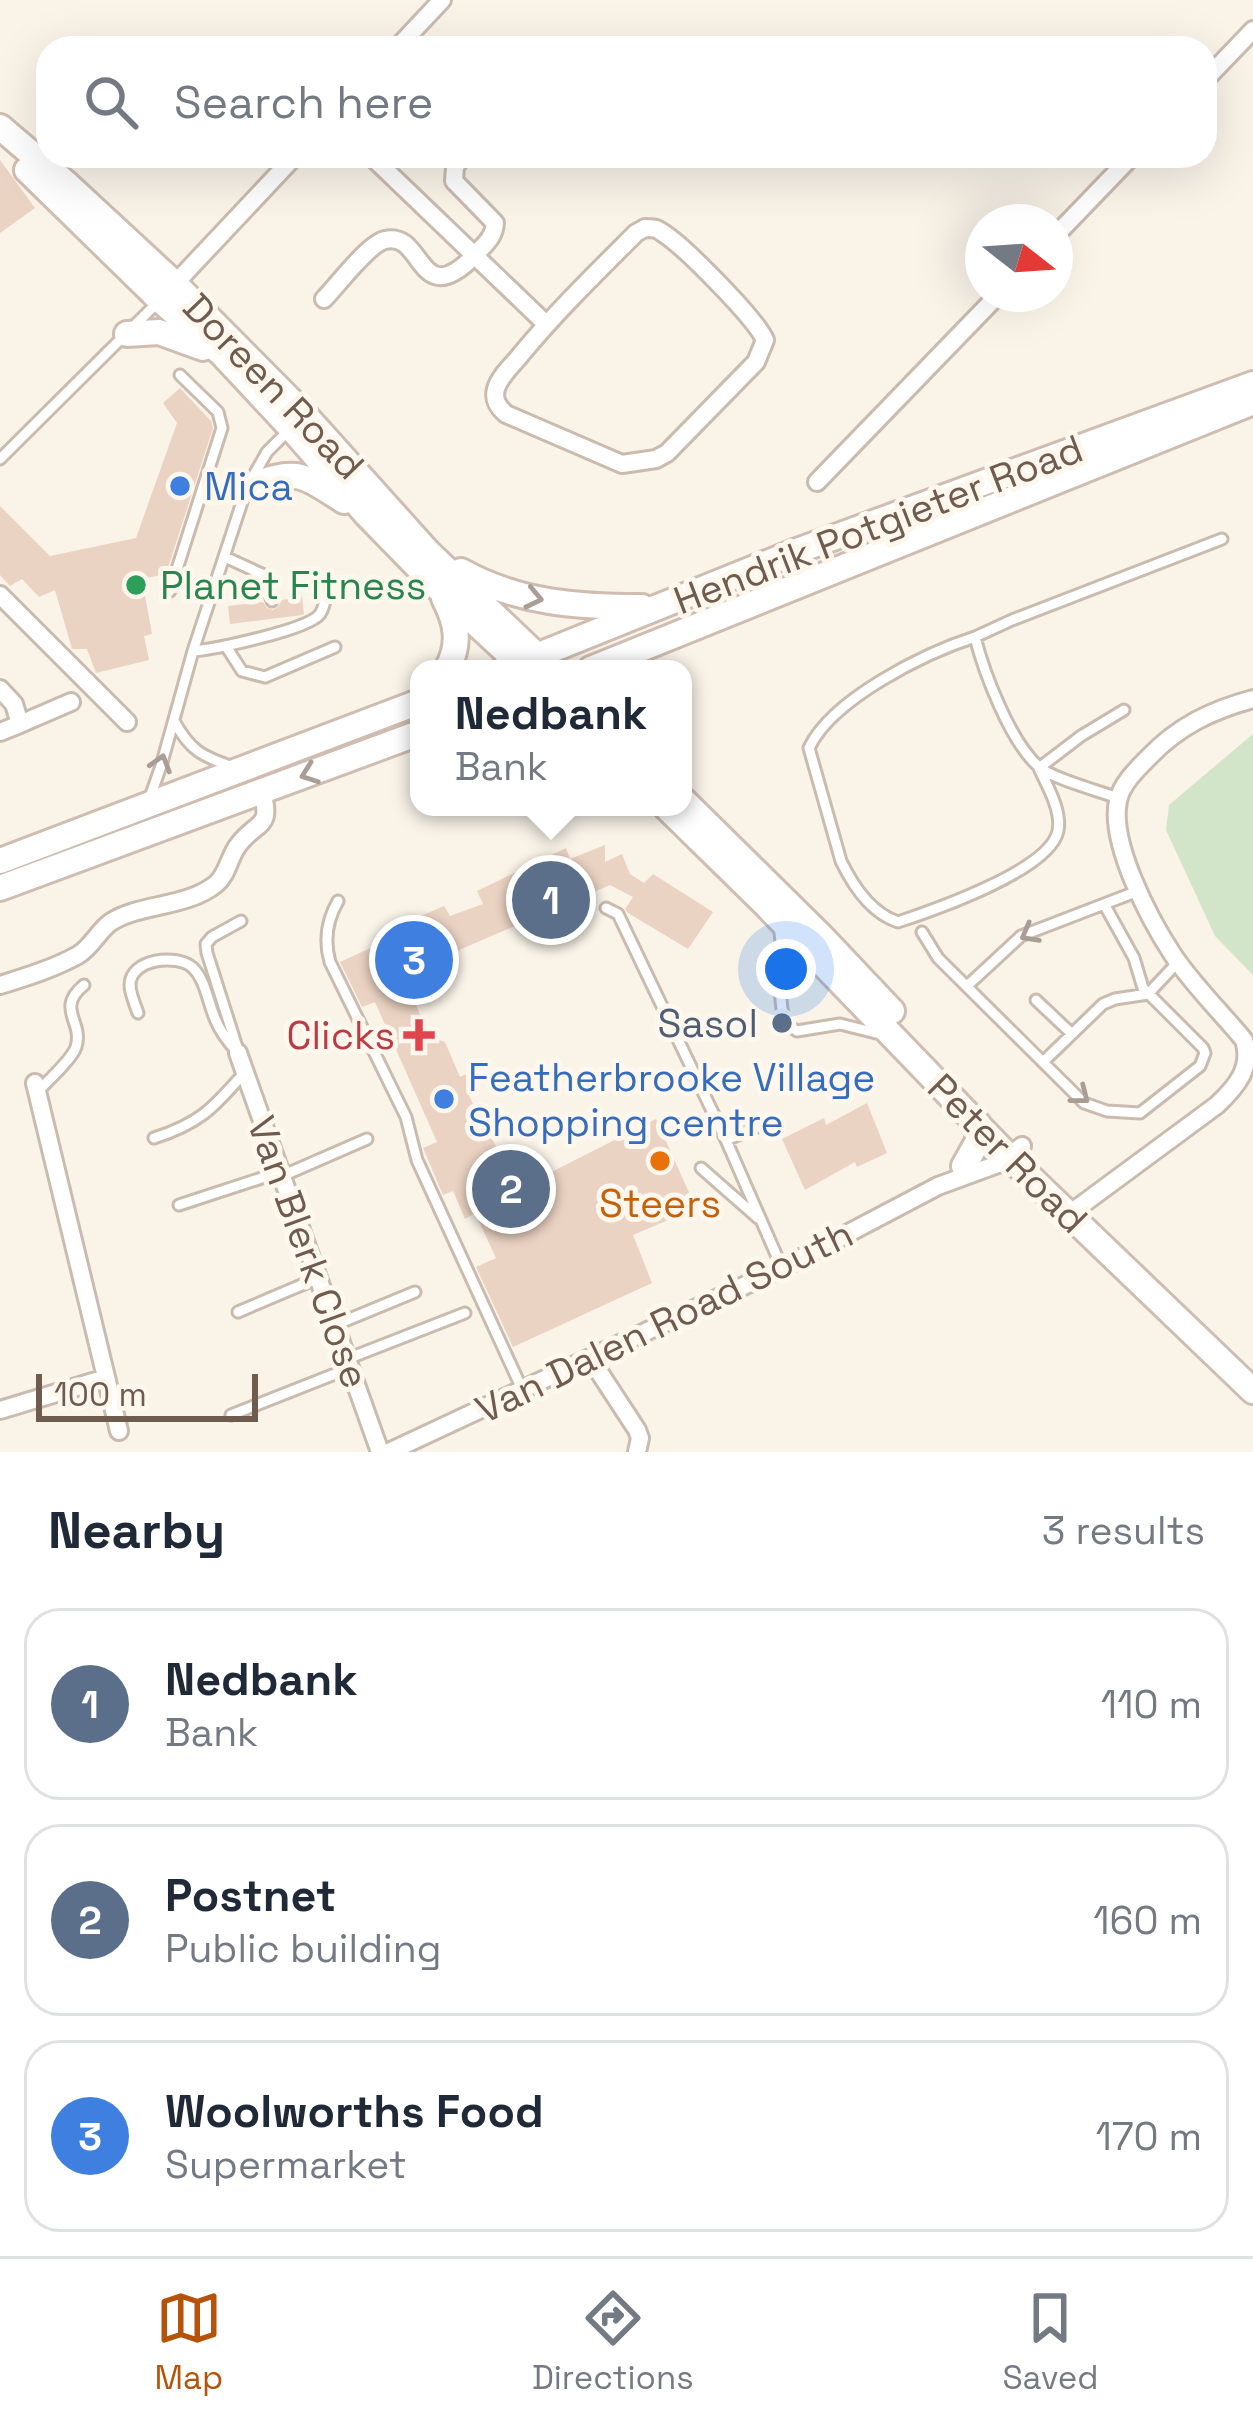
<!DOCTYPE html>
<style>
:root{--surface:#fff;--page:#f2f2f3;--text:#1f2937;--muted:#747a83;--line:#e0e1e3;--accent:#b45309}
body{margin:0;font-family:"Space Grotesk",sans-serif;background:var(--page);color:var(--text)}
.compass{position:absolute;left:965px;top:204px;width:108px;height:108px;border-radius:50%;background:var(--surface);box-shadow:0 12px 48px #0002;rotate:107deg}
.scale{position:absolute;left:36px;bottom:30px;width:222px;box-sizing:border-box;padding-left:12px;border:6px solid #705b4f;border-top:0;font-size:33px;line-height:42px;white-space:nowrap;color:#705b4f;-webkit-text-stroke:9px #fdf7ed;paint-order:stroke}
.you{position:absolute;left:786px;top:969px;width:42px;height:42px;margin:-30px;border:9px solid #fff;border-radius:50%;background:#1a73e8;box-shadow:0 0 0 18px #1a73e833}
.badge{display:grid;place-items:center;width:78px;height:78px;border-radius:50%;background:var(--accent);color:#fff;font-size:39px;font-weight:700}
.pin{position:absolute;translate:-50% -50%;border:6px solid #fff;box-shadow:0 3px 12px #0006}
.popup{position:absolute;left:410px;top:660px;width:282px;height:156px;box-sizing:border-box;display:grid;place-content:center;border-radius:24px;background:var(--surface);filter:drop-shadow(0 3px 9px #0005);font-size:39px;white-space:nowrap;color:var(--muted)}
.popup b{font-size:45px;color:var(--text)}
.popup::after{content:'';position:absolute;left:50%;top:100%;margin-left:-24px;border:24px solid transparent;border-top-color:var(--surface)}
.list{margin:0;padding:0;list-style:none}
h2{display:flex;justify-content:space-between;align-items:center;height:156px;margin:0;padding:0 48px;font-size:51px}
h2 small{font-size:39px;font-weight:400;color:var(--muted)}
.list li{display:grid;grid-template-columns:78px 1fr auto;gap:36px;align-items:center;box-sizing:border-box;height:192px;margin:0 24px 24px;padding:0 24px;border:3px solid var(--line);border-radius:36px}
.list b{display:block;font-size:45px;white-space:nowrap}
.list p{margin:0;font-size:39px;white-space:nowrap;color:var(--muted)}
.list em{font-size:39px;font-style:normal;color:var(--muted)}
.icon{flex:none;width:66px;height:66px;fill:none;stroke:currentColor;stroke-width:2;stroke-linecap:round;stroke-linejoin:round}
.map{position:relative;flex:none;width:1253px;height:1452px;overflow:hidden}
.search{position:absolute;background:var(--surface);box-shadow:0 12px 48px #0002;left:36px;right:36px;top:36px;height:132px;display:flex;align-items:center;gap:30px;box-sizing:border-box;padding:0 42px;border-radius:36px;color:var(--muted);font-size:45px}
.sheet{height:804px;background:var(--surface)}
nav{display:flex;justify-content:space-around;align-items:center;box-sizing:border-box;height:168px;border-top:3px solid var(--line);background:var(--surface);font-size:33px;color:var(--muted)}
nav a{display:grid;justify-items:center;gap:6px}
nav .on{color:var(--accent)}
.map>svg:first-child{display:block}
.green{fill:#d3e5c8}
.building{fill:#ebd3c3}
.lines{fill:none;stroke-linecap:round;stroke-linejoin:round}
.service-casing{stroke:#cabbaf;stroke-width:15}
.minor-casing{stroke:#cabbaf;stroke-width:22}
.secondary-casing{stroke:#cebdb0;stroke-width:30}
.service{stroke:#fff;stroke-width:9}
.minor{stroke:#fff;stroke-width:16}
.secondary{stroke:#fff;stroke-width:24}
.oneway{stroke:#a99d95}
.shop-dot{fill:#3f7fe0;stroke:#fdf7ed;stroke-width:4.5}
.leisure-dot{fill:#2e9e5b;stroke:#fdf7ed;stroke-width:4.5}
.service-dot{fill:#5c6f8a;stroke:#fdf7ed;stroke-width:4.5}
.health-dot{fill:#e0444e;stroke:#fdf7ed;stroke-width:4.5}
.food-dot{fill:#e8710a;stroke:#fdf7ed;stroke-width:4.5}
.labels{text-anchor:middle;stroke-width:10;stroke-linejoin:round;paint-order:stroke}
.street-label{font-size:39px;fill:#705b4f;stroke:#fdf7ed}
.shop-label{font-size:39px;fill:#366cbe;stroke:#fdf7ed;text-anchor:start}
.leisure-label{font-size:39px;fill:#27864d;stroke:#fdf7ed;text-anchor:start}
.service-label{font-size:39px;fill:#4e5e75;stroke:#fdf7ed;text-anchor:end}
.health-label{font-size:39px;fill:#be3a42;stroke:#fdf7ed;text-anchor:end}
.food-label{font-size:39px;fill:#c56008;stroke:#fdf7ed}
</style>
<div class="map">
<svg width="1253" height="1452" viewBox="0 0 1253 1452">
<rect width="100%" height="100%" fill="#f9f3e8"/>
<!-- green -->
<path class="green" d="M1253,734V975L1215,936L1166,830L1169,805Z"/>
<!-- building -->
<path class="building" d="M0,160L35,208L0,233Z
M180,388L211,421L213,428L166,574L142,579L152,634L144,636L149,660L96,673L87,649H72L55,590L39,597L22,579L10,586L0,575V506L50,556L136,538L177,423L163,403Z
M302,597L304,614L302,615L230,624L228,606L263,602L267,608L273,610L279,606L281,600Z
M605,845V862L622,854L630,874L644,883L653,874L713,912L688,949L628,913L625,909L633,897L610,885L422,966L412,995L429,1037L445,1042L460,1077L477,1069L484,1080L467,1091L479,1117L497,1106L503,1124L489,1132L511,1177L530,1183L656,1119L696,1208L633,1235L652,1283L513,1347L476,1267L496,1258L475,1213L465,1219L453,1191L443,1195L423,1148L437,1142L375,1002L362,1007L340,962L418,926L414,919L444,906L450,916L483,904L477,891L566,848L570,859Z
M867,1103L887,1153L857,1167L855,1162L805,1190L782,1139L824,1118L826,1125Z"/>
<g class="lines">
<defs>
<path id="service" d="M0,459L158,302
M225,557L264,575L272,601
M170,591L222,428L218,412L180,375
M975,637L1012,620L1222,539
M227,648L242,671L265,677L335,647
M193,651C215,649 308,630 320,614C324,608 325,602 326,595
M174,721C190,750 201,756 233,767
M1118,798C1099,791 1050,778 1038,766C1010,741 984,673 975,637C925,653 832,699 809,748L841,861C853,886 871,913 898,922C934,910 1050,870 1058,831C1062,810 1047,786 1039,768L1081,736L1124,710
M149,800L161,766L193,651L247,487L267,452L291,428
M338,901C327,920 324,941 330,962L406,1117L417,1160L522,1389
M606,908L618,914L726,1140L782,1268
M779,927C786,960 774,991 786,1024L797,1031L840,1024L876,1033
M922,932L938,958L1084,1103L1107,1111L1140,1113L1200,1066L1205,1053L1203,1048L1143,988L1134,958L1104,904
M967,986L1021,936L1138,891
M1036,1000L1072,1034
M138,1013C135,1005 130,993 130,985C130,959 177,953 193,968C206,981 208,1004 216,1021C221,1033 229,1043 238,1053
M237,1047L207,953L206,944L212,937L241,921
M1043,1062L1103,1004L1115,999L1148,994L1178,962
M38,1091C48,1081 72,1059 76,1047C84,1021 55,1009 84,985
M154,1138C201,1123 213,1108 245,1072
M726,1140L757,1127
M701,1168L758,1218
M282,1176L367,1139
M179,1205L280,1172
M238,1312L318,1278
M335,1325L415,1292
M347,1359L465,1313
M231,1415L350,1368"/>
<path id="minor" d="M397,48L442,0
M1205,80L1253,30
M371,156L546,324
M645,228C656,229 654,227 663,233C685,247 756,319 765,340L756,362L667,453L656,459L622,464L506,414C498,407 493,400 496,389C499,378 510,367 518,358C554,314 595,274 636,233Z
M1055,236L1132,156
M169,290L295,156
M324,299C337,286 368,244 385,240C425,230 417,315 476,254C486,243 494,237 495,223L454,181L455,167L462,156
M817,482L999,294
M0,595L127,722
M0,689L14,704L20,724L71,702
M0,732L20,724
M0,985C26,977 55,968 78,955C92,947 98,931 111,922C141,903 186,908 216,884C228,874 229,856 239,844C259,819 272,829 262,791
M238,1053L380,1452
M35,1083L119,1431
M1068,1215L1217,1105C1236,1087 1253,1068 1244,1040C1221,1012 1193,985 1173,955C1150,920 1109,843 1118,801C1121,784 1138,768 1150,756C1179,726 1212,710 1253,699
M590,1358L637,1430L640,1438L637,1452
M0,1410L106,1378
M389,1452L782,1268L938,1186L998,1164L1022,1146"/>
<path id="secondary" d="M0,127L68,185L175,284L304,414L428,552L551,669
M27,170L160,300L222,354L291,428L367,515L442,592L525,669
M127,334L159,332L203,348
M247,487C298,468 300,473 344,501
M461,571C518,603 578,607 642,607
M444,598C457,623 461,644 447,669
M504,669L797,551L1253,384
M591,669L1253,402
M683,800L822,937L892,1011
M666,807L766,905L1009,1157L1253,1391
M0,861L419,702
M0,888L419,733
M964,1166L978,1141V1124"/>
</defs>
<!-- service casing -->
<use href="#service" class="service-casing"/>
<!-- minor casing -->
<use href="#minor" class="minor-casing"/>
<!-- secondary casing -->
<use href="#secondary" class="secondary-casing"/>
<!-- service -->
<use href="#service" class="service"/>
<!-- minor -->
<use href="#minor" class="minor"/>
<!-- secondary -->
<use href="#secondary" class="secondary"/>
</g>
<!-- one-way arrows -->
<defs><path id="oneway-chevron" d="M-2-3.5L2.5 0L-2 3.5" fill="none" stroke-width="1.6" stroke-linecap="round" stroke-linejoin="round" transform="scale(3)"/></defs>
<g class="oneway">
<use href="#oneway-chevron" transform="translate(534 598) rotate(12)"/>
<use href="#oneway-chevron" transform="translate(161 763) rotate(-73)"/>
<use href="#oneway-chevron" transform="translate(309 774) rotate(160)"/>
<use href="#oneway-chevron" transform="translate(1029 934) rotate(151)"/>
<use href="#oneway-chevron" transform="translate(1081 1096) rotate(38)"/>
</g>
<!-- markers -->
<g class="shop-dot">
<circle cx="180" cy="486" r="12"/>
<circle cx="444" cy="1099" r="12"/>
</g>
<circle class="leisure-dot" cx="136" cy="585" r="12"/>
<circle class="service-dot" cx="782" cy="1023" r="12"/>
<path class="health-dot" d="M413 1017h12v12h12v12h-12v12h-12v-12h-12v-12h12z"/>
<circle class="food-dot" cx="660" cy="1161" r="12"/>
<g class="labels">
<!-- street labels -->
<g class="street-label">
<text transform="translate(274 386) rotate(46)" y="14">Doreen Road</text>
<text transform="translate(878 524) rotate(-21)" y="14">Hendrik Potgieter Road</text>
<text transform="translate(1008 1153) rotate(45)" y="14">Peter Road</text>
<text transform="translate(309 1252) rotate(70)" y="14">Van Blerk Close</text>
<text transform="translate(664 1321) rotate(-26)" y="14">Van Dalen Road South</text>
</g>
<!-- shop labels -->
<g class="shop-label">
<text x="204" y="500">Mica</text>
<text x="468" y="1091">Featherbrooke Village<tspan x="468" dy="45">Shopping centre</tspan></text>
</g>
<!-- leisure labels -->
<g class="leisure-label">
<text x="160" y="599">Planet Fitness</text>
</g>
<!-- service labels -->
<g class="service-label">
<text x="758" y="1037">Sasol</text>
</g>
<!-- health labels -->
<g class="health-label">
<text x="395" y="1049">Clicks</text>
</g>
<!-- food labels -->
<g class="food-label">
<text x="660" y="1217">Steers</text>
</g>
</g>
</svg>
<svg class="compass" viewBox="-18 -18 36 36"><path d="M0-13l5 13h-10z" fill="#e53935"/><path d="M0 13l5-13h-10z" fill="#747a83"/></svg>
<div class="scale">100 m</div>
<div class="you"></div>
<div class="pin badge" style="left:551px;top:900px;background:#5c6f8a">1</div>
<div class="popup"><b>Nedbank</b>Bank</div>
<div class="pin badge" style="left:511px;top:1189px;background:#5c6f8a">2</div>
<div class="pin badge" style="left:414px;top:960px;background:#3f7fe0">3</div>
<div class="search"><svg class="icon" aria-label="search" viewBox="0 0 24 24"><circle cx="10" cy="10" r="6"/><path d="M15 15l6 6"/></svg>Search here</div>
</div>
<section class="sheet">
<h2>Nearby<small>3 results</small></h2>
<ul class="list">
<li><span class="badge" style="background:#5c6f8a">1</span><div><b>Nedbank</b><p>Bank</p></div><em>110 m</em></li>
<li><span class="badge" style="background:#5c6f8a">2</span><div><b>Postnet</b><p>Public building</p></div><em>160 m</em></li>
<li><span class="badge" style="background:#3f7fe0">3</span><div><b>Woolworths Food</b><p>Supermarket</p></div><em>170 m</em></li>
</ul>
</section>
<nav>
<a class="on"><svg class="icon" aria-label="map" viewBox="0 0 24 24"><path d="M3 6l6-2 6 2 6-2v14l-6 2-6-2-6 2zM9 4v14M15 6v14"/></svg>Map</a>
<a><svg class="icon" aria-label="directions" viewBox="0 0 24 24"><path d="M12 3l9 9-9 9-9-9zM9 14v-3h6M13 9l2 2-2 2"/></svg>Directions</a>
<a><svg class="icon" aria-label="saved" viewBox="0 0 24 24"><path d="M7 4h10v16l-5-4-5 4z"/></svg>Saved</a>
</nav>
